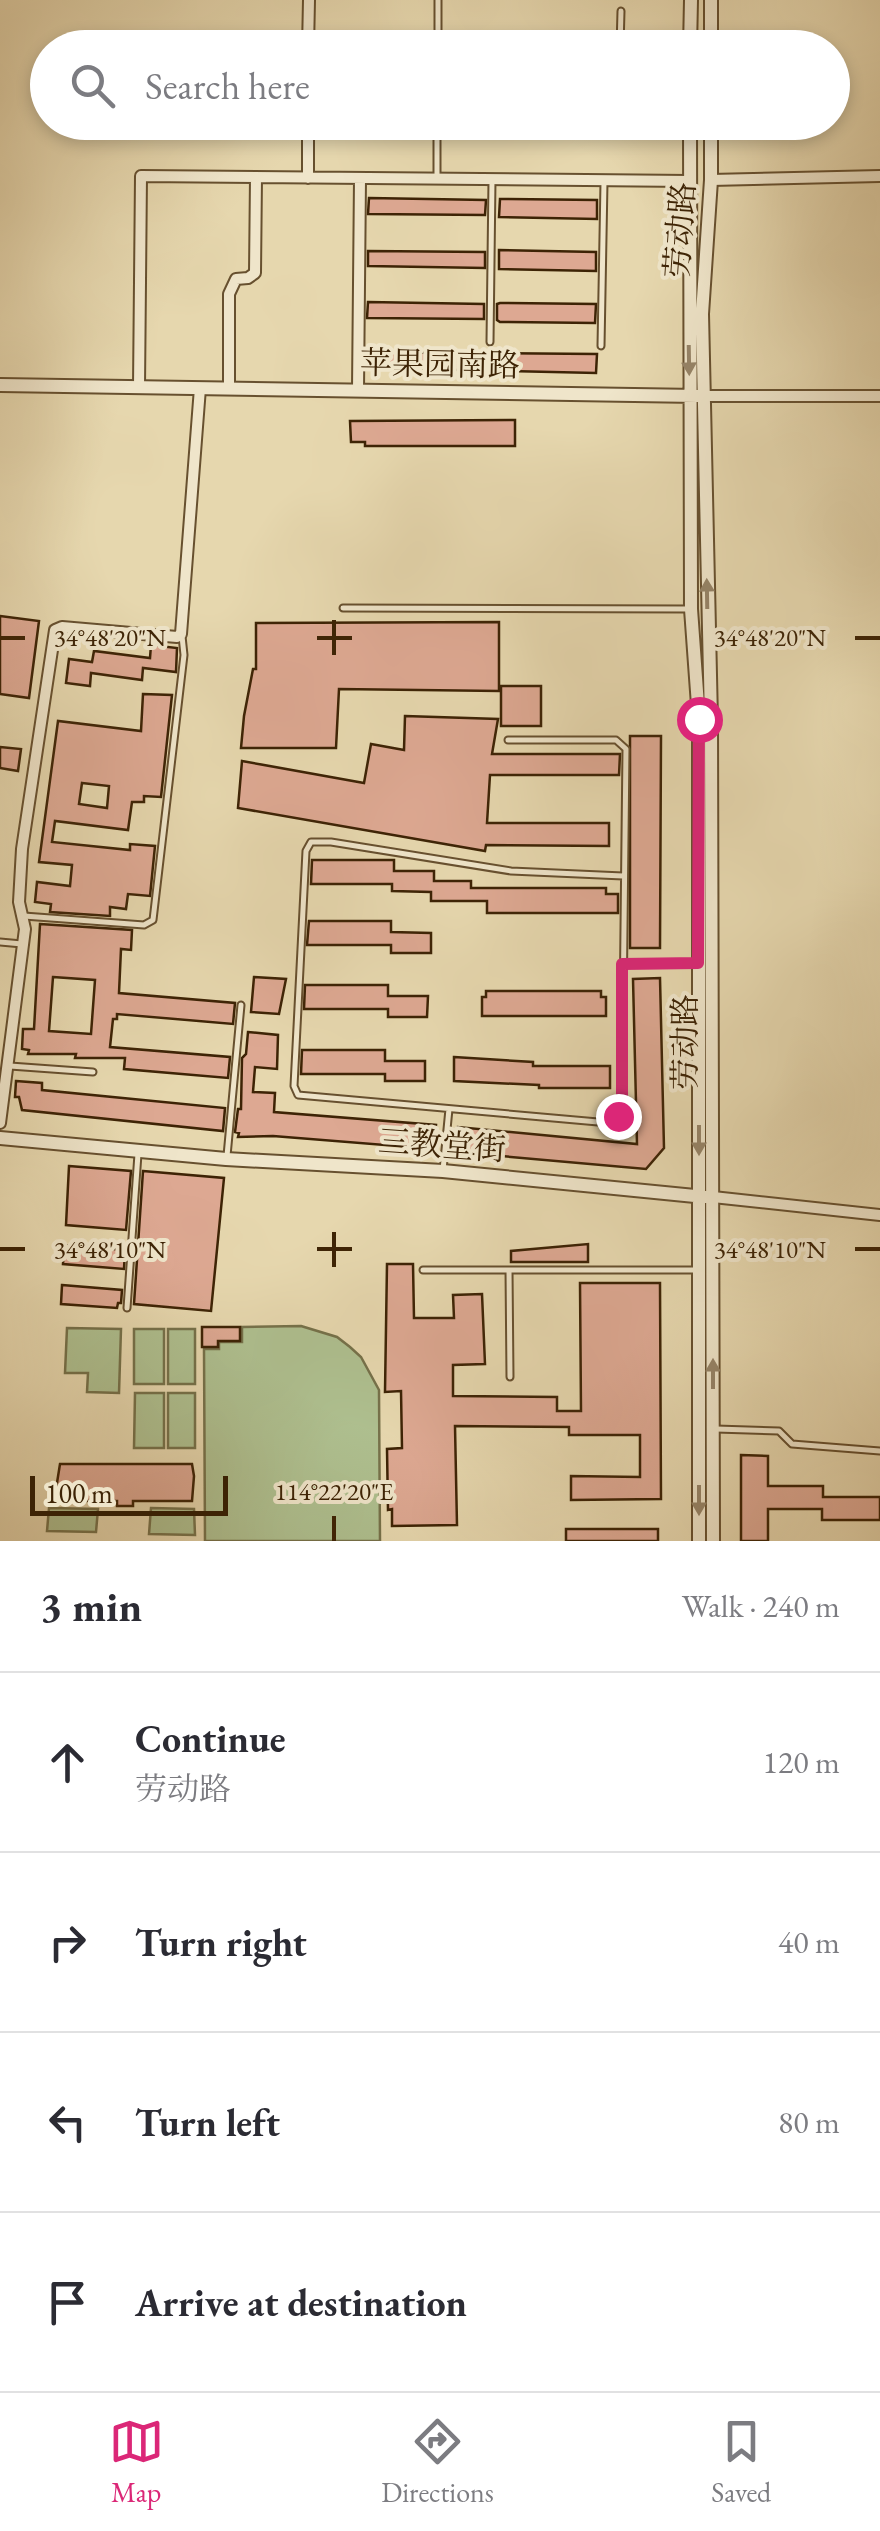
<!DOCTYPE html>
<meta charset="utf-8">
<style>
:root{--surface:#fff;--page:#f2f2f3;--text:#2b2b33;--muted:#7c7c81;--line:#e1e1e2;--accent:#db2777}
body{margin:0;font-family:"EB Garamond","Noto Serif SC",serif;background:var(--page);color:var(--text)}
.scale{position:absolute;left:30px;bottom:25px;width:198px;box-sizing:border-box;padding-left:10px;border:5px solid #3d2305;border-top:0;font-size:28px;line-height:35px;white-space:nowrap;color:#3d2305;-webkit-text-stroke:8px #efe5ca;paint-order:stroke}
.stop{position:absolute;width:30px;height:30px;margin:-22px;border:8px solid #db2777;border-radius:50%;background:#fff}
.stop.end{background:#db2777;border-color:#fff;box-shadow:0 2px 10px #0008}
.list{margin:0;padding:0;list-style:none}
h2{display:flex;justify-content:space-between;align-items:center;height:130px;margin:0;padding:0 40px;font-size:42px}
h2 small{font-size:32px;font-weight:400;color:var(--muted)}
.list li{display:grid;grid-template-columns:65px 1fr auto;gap:30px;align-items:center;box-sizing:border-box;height:180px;padding:0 40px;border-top:2px solid var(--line)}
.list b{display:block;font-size:38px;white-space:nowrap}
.list p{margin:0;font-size:32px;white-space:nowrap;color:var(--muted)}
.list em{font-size:32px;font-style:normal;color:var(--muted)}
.icon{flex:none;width:55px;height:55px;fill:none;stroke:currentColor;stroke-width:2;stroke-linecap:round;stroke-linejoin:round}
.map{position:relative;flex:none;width:880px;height:1541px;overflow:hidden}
.search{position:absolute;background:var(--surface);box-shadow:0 5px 15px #0003;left:30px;right:30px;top:30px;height:110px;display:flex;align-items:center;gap:25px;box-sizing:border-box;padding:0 35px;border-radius:55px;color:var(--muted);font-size:38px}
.sheet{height:850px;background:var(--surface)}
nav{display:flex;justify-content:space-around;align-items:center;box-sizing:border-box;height:140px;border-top:2px solid var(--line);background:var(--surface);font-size:28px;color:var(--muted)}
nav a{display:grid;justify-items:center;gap:5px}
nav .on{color:var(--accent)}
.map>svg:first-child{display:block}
.green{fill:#aebf8f;stroke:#76714a;stroke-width:2.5}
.building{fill:#dda892;stroke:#3d2305;stroke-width:2.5;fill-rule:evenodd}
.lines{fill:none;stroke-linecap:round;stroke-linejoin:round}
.service-casing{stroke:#67502f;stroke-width:9}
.minor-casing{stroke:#67502f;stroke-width:14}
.tertiary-casing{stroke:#67502f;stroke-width:16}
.service{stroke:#efe5ca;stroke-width:5}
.minor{stroke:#efe5ca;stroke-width:10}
.tertiary{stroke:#efe5ca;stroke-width:12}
.oneway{fill:#968468}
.route{stroke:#db2777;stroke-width:12}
.ticks{fill:none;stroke:#3d2305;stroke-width:4}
.labels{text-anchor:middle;stroke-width:8;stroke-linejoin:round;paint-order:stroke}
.street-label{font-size:32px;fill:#3d2305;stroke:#efe5ca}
.ticks-label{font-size:25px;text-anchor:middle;fill:#3d2305;stroke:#efe5ca;stroke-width:8;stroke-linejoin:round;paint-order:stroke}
</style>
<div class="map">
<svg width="880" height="1541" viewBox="0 0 880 1541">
<rect width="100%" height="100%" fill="#e6d7ae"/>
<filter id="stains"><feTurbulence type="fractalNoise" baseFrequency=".002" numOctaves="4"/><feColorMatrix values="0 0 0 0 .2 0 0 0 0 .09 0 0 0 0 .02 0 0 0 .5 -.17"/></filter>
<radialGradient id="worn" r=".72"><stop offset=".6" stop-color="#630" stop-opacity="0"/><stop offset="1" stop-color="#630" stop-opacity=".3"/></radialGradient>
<!-- green -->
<path class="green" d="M301,1326L337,1337L350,1347L361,1357L379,1390L380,1541H205L204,1349H219V1342H242V1327Z
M67,1328L121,1329L119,1393L87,1392L88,1373H65Z
M134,1329H164V1384H134Z
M168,1329H195V1384H168Z
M135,1393H164V1448H134Z
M168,1393H195V1448H168Z
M49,1508L98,1509L96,1532L47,1531Z
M151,1508L194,1509L195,1535L149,1534Z"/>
<!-- building -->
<path class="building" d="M369,198L486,200L485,215L368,214Z
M500,199L597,200V219L499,217Z
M499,250L596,252V271L499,269Z
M368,251L485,252V268L368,266Z
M368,302L484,304V319L367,318Z
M500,303L596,304L595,323L500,322L497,320V304Z
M367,352L597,354L596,373L367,368Z
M515,420V446H365V442H351L350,421Z
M0,616L39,621L29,698L0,694Z
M499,622V691L339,689L336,748H241L244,716L253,669H256V623Z
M151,645L177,648L176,672L143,668L142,680L91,673L90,686L66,683L69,659L92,662L94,651L150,658Z
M501,686H541V726H501Z
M143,694L172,695L161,797L144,796V802H132L128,830L55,821L52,842L130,850V844L155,846L150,896L128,894L126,909L110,907V916L50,912L51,904L35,902L37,882L70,886L72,865L39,862L58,721L141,731ZM82,783L109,786L107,808L79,804Z
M405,716L498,719L492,754H620L619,775H490L487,823H609V846L486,845L485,851L238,808L242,761L364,783L371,744L404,750Z
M630,736H661L660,948H630Z
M0,747L21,749L18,771L0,768Z
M312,860H394V871H434V881H471V888H606V894H618V913H487V901H431V892L392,891V884H311Z
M309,921H391V932L431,933V953H391V945H307Z
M40,924L132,930L131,950L121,949L119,993L235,1003L233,1024L117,1014V1019H113L110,1047L230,1057L228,1078L124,1069L125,1058H75L76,1054H28L29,1050L22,1049L23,1029H34ZM53,977L95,980L91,1034L49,1031Z
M254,977L286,979L279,1014L251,1012Z
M660,978L664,1148L646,1169L456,1152L458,1127L637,1144L633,979Z
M305,985H388V996H428L427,1017H388V1009H304Z
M486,991H601V997H606V1016H482V997H486Z
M248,1032L278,1035L277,1069L255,1067L253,1092L275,1093L274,1112L436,1125L434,1149L273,1136L238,1137L239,1133L235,1132L238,1109H241L242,1058L246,1054Z
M302,1050H385V1061H425V1081H385V1074H301Z
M454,1057L533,1062V1066H610V1088H539V1085L454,1081Z
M16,1081L42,1083V1090L225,1108L223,1131L22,1110L19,1097H15Z
M69,1166L131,1171L126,1230L66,1225Z
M143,1171L224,1178L211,1311L134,1304Z
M588,1244V1262H511V1251Z
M64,1245L125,1250L124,1269L63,1264Z
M387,1264H413L414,1318H454L453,1295L482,1294L485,1364L453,1365V1396L557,1397V1411H581L580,1283H660L661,1499L571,1500V1476L640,1477V1435H569V1427L455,1426L457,1525L392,1526V1509L388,1510L387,1449L402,1448L401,1391L385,1392Z
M62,1285L122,1290L121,1303H118L117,1308L61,1304Z
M202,1327H240V1341H218V1347H202Z
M741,1455L768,1456V1486H823V1497H880V1520H822V1509H768V1541H741Z
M60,1464H192L194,1476L192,1501H133V1506H117V1501H60V1489H56Z
M566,1529H658V1541H566Z"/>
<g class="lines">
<defs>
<path id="service" d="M438,48V0
M620,48L621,11
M351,125L619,128L620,122
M437,179V125
M490,342L492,180
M601,346L604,182
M343,608L690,609
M508,740H616L626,749L622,1105L619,1116L611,1121L598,1122L298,1095L294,1086L306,851L311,842H331L511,871L623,876
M24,916L144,925L153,920L184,655L182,636
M0,942L22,944
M622,964L698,963
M10,1066L93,1072
M227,1156L241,1005
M443,1170L449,1109
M423,1270H699
M509,1270L510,1377
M127,1308L138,1154
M716,1429L779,1431L792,1444L880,1451"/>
<path id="minor" d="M308,48L309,0
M308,178V122
M711,180L880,176
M139,387L141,176L689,181
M229,389V294L236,279L248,278L255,273L256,177
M358,390L360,179
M703,396H880
M0,1123L25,929L19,902L22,849L55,630L62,627L177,637L181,634L200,388
M713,1197L880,1215"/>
<path id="tertiary" d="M690,48L691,0
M711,48V0
M690,122L691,609L699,719V1541
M711,122V180L702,314L711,720L713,1541
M0,385L697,396
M0,1138L226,1159L443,1171L705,1197"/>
</defs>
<!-- service casing -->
<use href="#service" class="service-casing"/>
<!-- minor casing -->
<use href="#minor" class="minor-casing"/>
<!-- tertiary casing -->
<use href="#tertiary" class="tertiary-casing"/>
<!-- service -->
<use href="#service" class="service"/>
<!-- minor -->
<use href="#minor" class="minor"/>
<!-- tertiary -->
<use href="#tertiary" class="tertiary"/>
</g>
<!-- one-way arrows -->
<defs><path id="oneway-solid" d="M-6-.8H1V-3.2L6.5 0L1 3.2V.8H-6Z" transform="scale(2.5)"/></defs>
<g class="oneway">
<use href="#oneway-solid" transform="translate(689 360) rotate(89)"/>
<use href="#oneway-solid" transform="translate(707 594) rotate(-91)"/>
<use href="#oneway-solid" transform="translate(699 1140) rotate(90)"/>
<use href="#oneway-solid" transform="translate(713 1374) rotate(-90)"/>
<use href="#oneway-solid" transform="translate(699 1500) rotate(90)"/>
</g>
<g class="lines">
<!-- route -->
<path class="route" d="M618,1116L622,1105V964L698,963L699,719"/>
</g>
<!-- ticks -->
<path class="ticks" d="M334,620V655M0,638H25M317,638H352M855,638H880M334,1232V1267M0,1249H25M317,1249H352M855,1249H880M334,1516V1541"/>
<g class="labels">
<!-- street labels -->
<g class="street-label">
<text transform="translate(680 230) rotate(-86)" y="11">劳动路</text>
<text transform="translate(440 364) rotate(1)" y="11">苹果园南路</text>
<text transform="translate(685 1042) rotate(-90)" y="11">劳动路</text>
<text transform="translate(442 1145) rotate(4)" y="11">三教堂街</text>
</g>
</g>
<g class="ticks-label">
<text x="110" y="646">34°48'20"N</text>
<text x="770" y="646">34°48'20"N</text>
<text x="110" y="1258">34°48'10"N</text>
<text x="770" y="1258">34°48'10"N</text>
<text x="334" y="1500">114°22'20"E</text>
</g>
<rect width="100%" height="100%" filter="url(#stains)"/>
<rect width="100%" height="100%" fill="url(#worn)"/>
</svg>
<div class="scale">100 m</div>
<div class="stop" style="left:699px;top:719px"></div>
<div class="stop end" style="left:618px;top:1116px"></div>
<div class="search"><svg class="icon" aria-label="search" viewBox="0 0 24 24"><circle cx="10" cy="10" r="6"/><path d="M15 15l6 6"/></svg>Search here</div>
</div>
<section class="sheet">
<h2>3 min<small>Walk · 240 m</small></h2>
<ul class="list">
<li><svg class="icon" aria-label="ahead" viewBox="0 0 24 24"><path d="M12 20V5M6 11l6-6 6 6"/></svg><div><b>Continue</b><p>劳动路</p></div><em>120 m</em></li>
<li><svg class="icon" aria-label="right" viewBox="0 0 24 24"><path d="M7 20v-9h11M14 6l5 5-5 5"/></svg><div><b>Turn right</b></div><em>40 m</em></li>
<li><svg class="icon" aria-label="left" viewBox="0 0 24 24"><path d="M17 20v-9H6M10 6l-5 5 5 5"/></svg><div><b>Turn left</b></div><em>80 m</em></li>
<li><svg class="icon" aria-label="arrive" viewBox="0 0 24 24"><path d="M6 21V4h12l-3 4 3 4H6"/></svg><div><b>Arrive at destination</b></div></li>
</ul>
</section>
<nav>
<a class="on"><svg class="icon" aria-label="map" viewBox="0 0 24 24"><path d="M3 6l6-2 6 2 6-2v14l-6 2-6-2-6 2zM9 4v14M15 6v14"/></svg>Map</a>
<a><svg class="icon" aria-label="directions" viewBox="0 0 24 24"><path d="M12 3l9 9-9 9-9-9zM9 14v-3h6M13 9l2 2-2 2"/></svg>Directions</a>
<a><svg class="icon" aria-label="saved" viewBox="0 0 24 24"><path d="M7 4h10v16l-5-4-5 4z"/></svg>Saved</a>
</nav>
